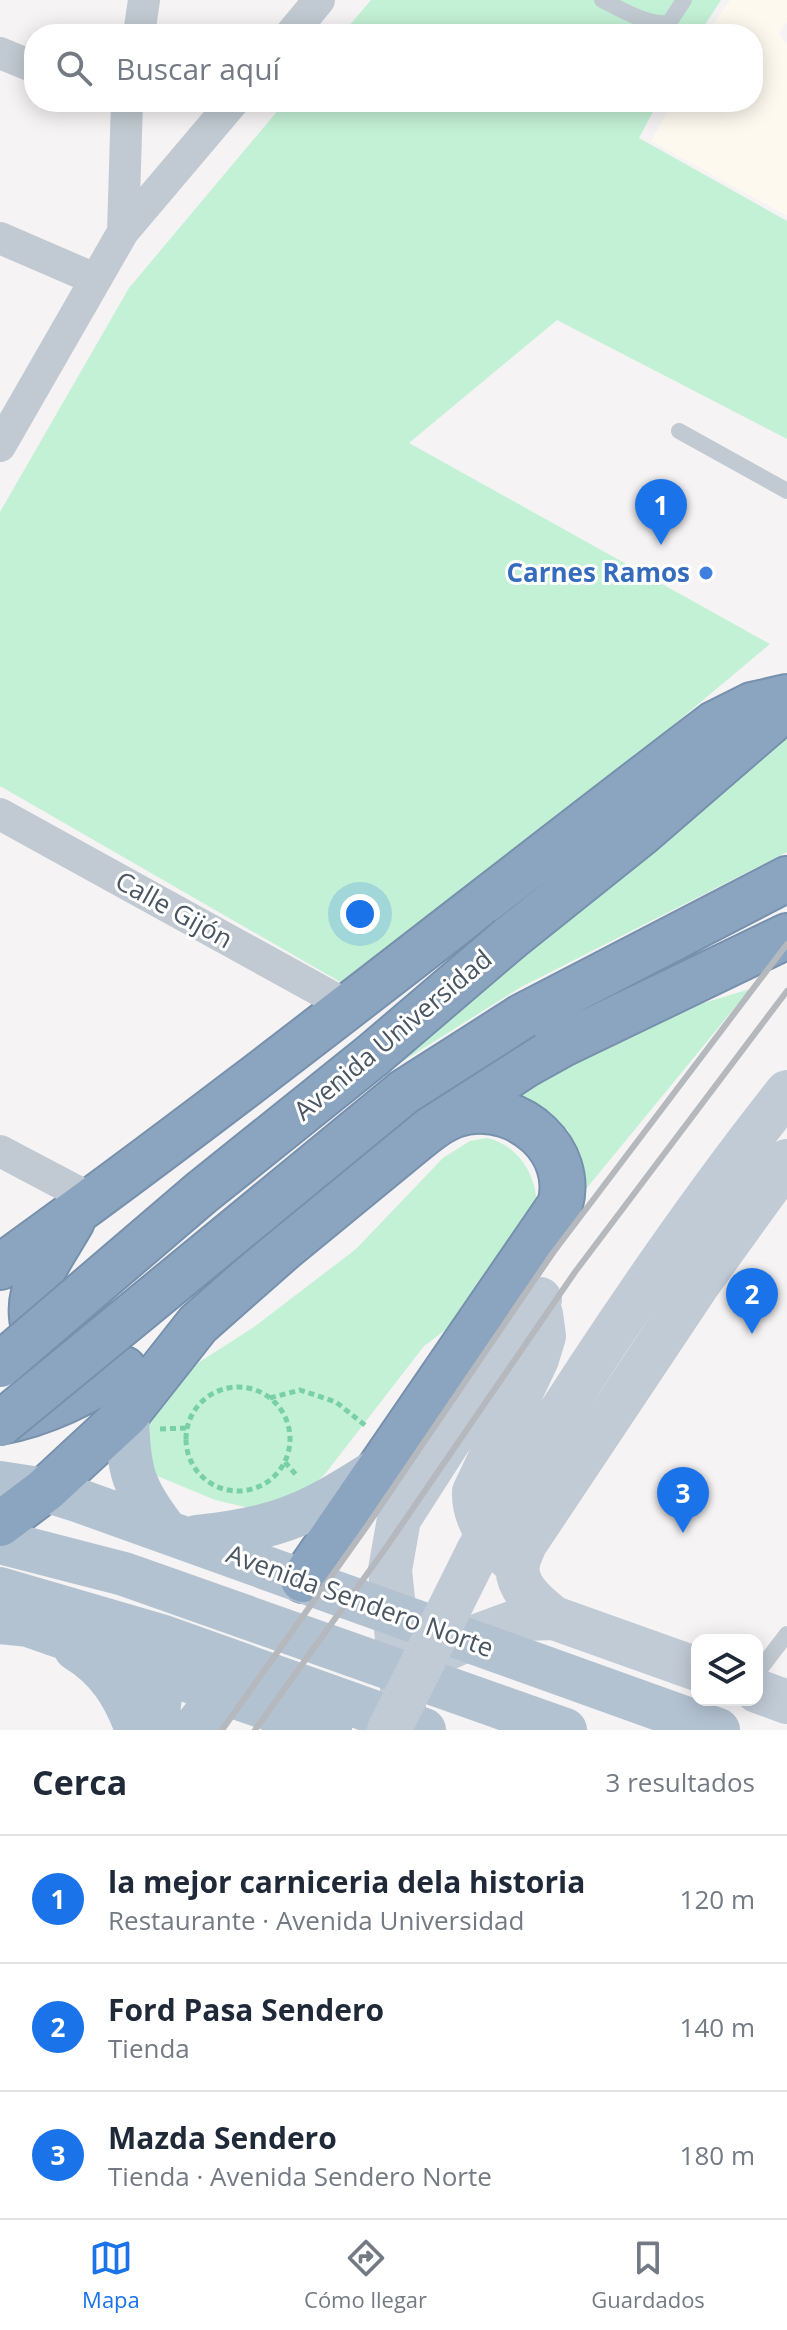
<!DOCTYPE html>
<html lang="es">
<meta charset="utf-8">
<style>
:root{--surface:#fff;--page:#f6f6f7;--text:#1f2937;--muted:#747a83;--line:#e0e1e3;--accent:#1a73e8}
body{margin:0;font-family:"Open Sans",sans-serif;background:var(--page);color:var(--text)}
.controls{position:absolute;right:24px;bottom:24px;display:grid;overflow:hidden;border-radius:16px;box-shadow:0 4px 20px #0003}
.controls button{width:72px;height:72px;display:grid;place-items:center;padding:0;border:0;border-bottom:2px solid var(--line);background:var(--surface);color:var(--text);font:40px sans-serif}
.you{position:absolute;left:360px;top:914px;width:28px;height:28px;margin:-20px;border:6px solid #fff;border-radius:50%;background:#1a73e8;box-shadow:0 0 0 12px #1a73e833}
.badge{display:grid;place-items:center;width:52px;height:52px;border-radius:50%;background:var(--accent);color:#fff;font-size:26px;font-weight:700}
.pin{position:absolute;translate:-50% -66px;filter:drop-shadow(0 2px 4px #0008)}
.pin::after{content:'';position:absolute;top:42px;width:28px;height:24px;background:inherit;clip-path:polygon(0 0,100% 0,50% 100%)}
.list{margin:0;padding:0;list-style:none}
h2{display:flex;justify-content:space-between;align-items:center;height:104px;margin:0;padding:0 32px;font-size:34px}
h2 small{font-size:26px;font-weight:400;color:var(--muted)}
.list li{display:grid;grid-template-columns:52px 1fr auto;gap:24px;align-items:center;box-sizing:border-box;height:128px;padding:0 32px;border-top:2px solid var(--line)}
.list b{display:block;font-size:30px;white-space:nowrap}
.list p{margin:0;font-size:26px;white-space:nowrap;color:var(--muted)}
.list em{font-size:26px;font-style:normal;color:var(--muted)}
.icon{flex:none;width:44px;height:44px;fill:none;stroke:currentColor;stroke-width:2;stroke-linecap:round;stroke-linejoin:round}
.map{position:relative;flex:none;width:787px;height:1730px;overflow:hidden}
.search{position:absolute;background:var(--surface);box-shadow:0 4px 20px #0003;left:24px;right:24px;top:24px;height:88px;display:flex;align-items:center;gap:20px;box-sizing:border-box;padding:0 28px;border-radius:32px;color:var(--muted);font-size:30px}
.sheet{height:488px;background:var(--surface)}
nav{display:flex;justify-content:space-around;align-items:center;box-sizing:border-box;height:112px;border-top:2px solid var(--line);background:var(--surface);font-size:22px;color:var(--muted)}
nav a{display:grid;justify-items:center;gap:4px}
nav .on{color:var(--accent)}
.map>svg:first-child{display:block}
.commercial{fill:#fdf9ef}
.green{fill:#c3f1d5}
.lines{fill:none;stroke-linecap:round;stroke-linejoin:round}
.highway-casing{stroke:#7690ad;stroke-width:48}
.path{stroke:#7ad0a6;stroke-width:5;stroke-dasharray:6 4;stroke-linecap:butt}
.lane{stroke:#c1cad2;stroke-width:16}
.street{stroke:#c1cad2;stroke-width:32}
.secondary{stroke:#c1cbd6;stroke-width:44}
.primary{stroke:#b3c2d1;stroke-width:44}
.highway{stroke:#8ba5c1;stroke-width:44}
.rail{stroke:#b5b8bd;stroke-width:6}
.highway-bridge-casing{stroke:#7690ad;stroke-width:48;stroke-linecap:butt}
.secondary-bridge{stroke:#c1cbd6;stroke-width:44}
.highway-bridge{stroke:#8ba5c1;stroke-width:44}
.shop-dot{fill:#3f7fe0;stroke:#fff;stroke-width:3}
.labels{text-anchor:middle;stroke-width:6;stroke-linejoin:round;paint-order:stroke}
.shop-label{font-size:26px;font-weight:bold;fill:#366cbe;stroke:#fff;text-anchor:end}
.street-label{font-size:26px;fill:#4a5661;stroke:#fff}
</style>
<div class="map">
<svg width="787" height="1730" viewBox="0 0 787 1730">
<rect width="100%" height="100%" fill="#f5f3f3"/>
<!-- commercial -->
<path class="commercial" d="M730,0H787V22L779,34L787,44V216L651,141L673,102H753V34H706Z"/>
<!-- green -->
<path class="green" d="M371,0H721L699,34H342Z
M285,102H658L639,138L787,221V439L557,320L409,443L770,644L356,991L0,786V512L129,288Z
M787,737V852L521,987L317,1115Z
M750,989L577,1200L578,1165L568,1130L516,1095L648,1020Z
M487,1138C517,1145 535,1172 537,1203L452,1325L424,1346L325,1474L309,1489L254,1509L215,1500L155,1475L140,1444L151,1416L187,1370L254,1327L356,1249L443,1158L470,1141Z"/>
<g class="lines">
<defs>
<path id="highway" d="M510,938L640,834L787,707
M523,1016L787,879
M448,1116L525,1065L561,1045L787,936
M72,1221C61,1241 40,1270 34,1292C20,1349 71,1378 121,1371
M0,1267C243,1093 476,905 714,724L752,705L787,697
M0,1422C47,1413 84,1393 124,1369
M0,1524L45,1490L127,1414L198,1324L283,1249L417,1139C432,1127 447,1115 466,1112C520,1102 575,1151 560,1205L303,1580"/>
</defs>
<!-- highway casing -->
<use href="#highway" class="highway-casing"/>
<!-- path -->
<path class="path" d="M186 1439a52 52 0 1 1 104 0a52 52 0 1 1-104 0Z
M270,1398L300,1390L336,1402L366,1426
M160,1429L186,1428
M285,1462L298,1477"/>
<!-- lane -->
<path class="lane" d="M602,0C623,10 646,25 669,23L684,0
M679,431L787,491
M757,1673L787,1634"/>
<!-- street -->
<path class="street" d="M139,34L144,0
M291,34L319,0
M0,53L34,67
M123,232L127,102
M0,238L95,279
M0,446L123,232L233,102
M0,814L348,1006
M0,1151L91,1199"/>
<!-- secondary -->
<path class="secondary" d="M526,1466C608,1336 691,1213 787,1092
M509,1558C490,1543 473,1517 474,1492L537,1359L544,1336L541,1314
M554,1618C538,1606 514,1587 518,1564C519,1557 523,1550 525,1544L697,1286L787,1161
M442,1651L466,1640L523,1619L554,1618L697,1669
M757,1691L787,1702
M404,1708L390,1570L399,1519L540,1299"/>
<!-- primary -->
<path class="primary" d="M127,1414C128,1469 132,1488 167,1532
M0,1483L45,1490L77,1500L718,1730
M197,1537C279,1529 310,1513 379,1469
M0,1542L124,1574L565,1730
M0,1589L161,1636L424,1730
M0,1622L28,1625L330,1730
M76,1649C108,1668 125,1696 137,1730
M156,1730L163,1672L161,1642
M193,1730L240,1671"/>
<!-- highway -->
<use href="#highway" class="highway"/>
<!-- rail -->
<path class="rail" d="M222,1730L367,1526L552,1254L787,944
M255,1730L385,1549L575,1272L787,991"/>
<defs>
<path id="highway-bridge" d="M0,1365L201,1193L373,1055L510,938
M0,1424L404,1092L523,1016"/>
</defs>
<!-- highway-bridge casing -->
<use href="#highway-bridge" class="highway-bridge-casing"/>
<!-- secondary-bridge -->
<path class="secondary-bridge" d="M389,1730L478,1551L526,1466"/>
<!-- highway-bridge -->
<use href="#highway-bridge" class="highway-bridge"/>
</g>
<!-- markers -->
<circle class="shop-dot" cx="706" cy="573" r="8"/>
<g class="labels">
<!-- shop labels -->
<g class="shop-label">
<text x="690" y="582">Carnes Ramos</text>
</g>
<!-- street labels -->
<g class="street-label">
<text transform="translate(174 910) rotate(29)" y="9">Calle Gijón</text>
<text transform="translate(393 1035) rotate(-40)" y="9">Avenida Universidad</text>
<text transform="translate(360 1601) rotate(20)" y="9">Avenida Sendero Norte</text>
</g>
</g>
</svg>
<div class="controls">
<button><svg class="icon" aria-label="layers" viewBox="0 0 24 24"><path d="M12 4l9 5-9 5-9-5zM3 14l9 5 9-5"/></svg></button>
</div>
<div class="you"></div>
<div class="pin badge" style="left:661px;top:545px">1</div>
<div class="pin badge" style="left:752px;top:1334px">2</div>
<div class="pin badge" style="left:683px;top:1533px">3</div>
<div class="search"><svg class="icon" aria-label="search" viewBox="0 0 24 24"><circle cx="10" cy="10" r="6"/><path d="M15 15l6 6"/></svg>Buscar aquí</div>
</div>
<section class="sheet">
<h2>Cerca<small>3 resultados</small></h2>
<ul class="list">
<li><span class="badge">1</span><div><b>la mejor carniceria dela historia</b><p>Restaurante · Avenida Universidad</p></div><em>120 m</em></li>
<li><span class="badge">2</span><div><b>Ford Pasa Sendero</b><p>Tienda</p></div><em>140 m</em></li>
<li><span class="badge">3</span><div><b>Mazda Sendero</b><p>Tienda · Avenida Sendero Norte</p></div><em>180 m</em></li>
</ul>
</section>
<nav>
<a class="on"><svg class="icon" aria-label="map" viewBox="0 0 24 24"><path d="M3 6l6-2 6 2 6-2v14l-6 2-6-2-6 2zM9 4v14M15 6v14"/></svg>Mapa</a>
<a><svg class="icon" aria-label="directions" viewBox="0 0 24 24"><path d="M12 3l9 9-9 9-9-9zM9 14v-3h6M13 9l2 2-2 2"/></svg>Cómo llegar</a>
<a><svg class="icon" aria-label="saved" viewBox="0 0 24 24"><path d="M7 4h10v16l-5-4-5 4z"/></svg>Guardados</a>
</nav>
